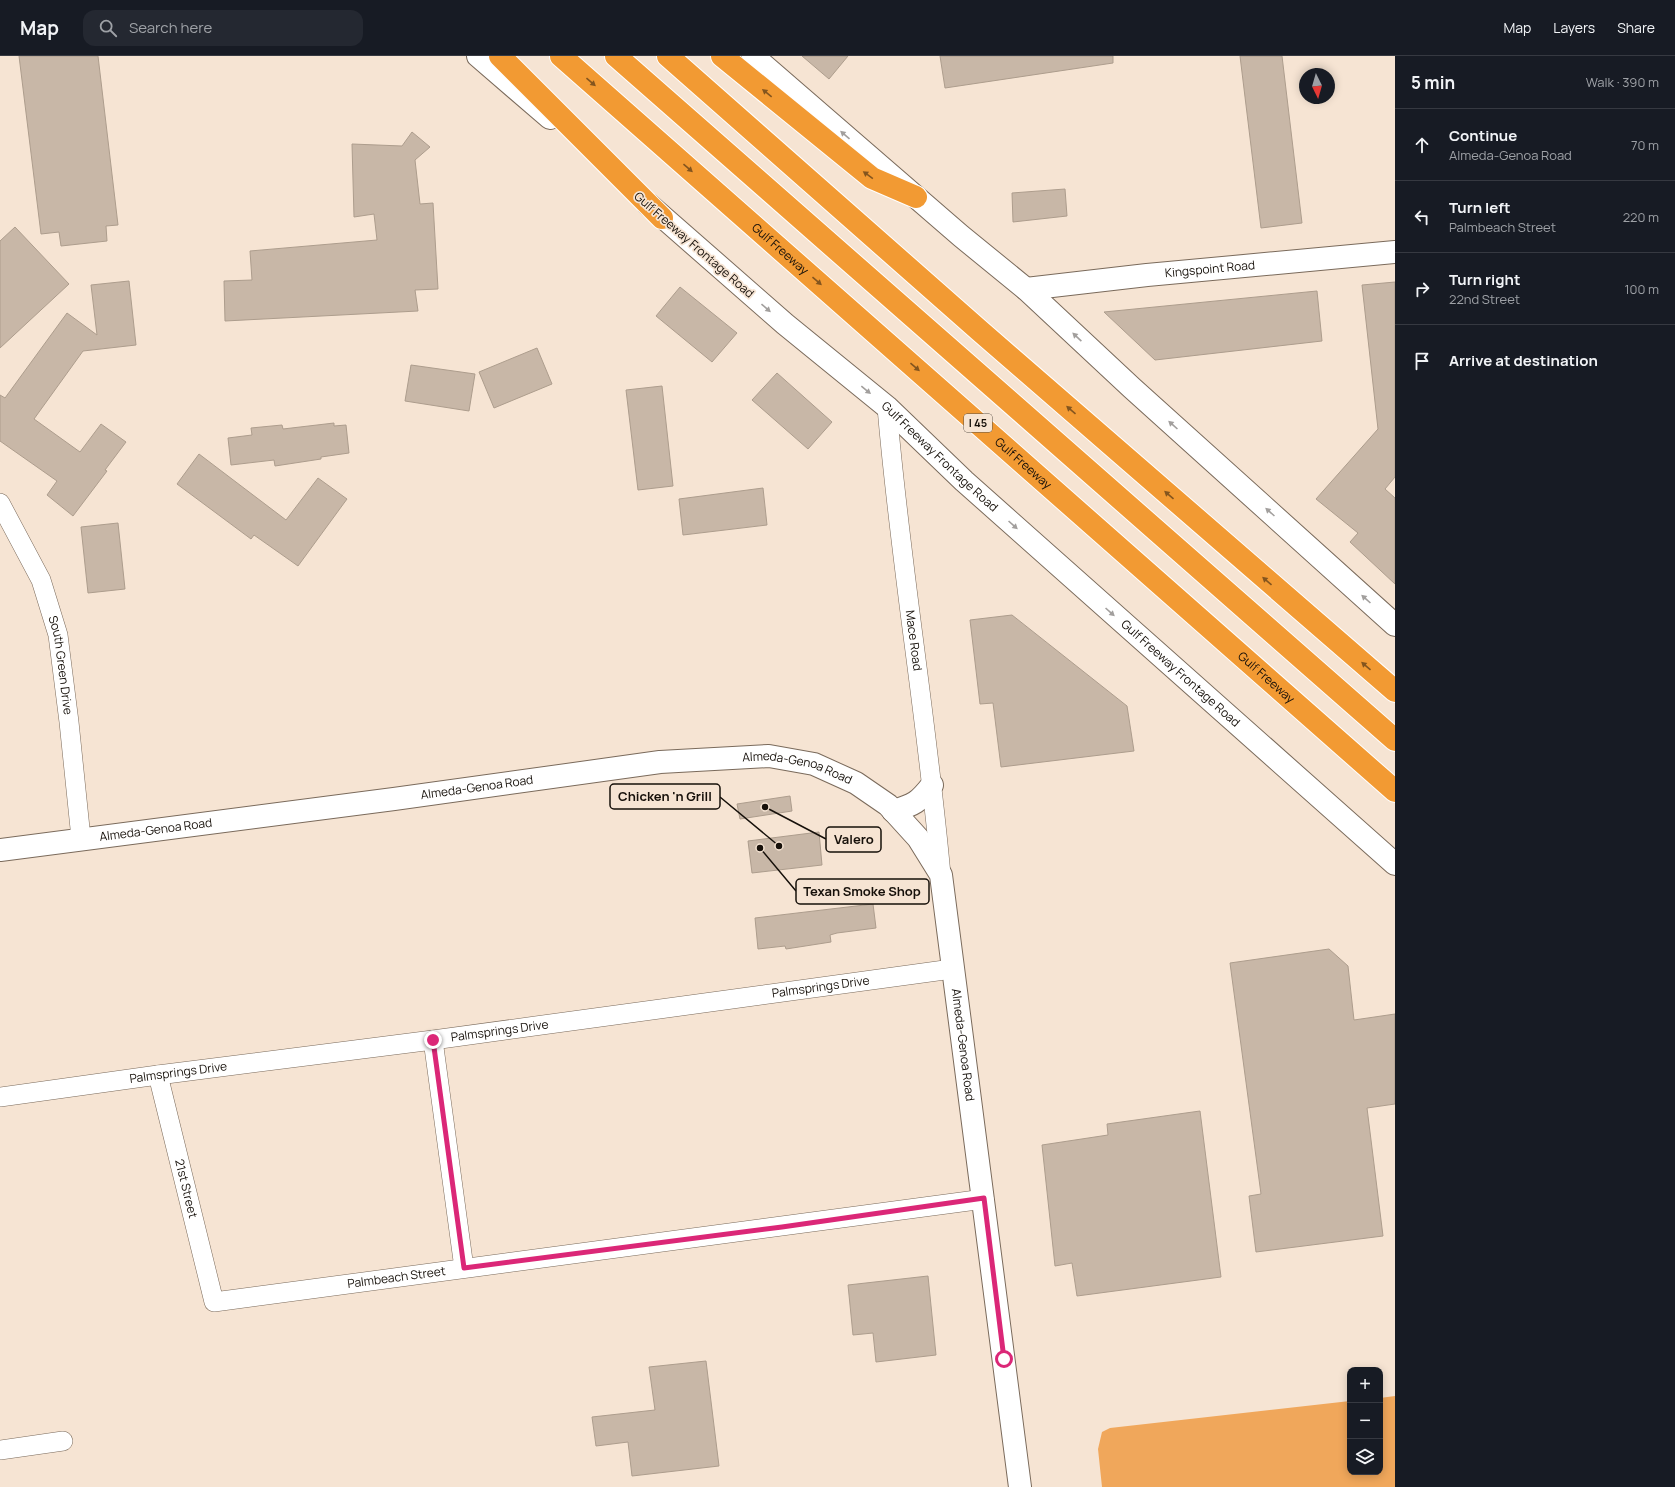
<!DOCTYPE html>
<meta charset="utf-8">
<style>
:root{--surface:#171b24;--page:#242831;--text:#f1f3f6;--muted:#9ea1a6;--line:#363941}
body{margin:0;font-family:Manrope,sans-serif;background:var(--page);color:var(--text)}
.controls{position:absolute;right:12px;bottom:12px;display:grid;overflow:hidden;border-radius:8px;box-shadow:0 2px 10px #0003}
.controls button{width:36px;height:36px;display:grid;place-items:center;padding:0;border:0;border-bottom:1px solid var(--line);background:var(--surface);color:var(--text);font:20px sans-serif}
.compass{position:absolute;left:1299px;top:12px;width:36px;height:36px;border-radius:50%;background:var(--surface);box-shadow:0 2px 10px #0003;rotate:175deg}
.stop{position:absolute;width:12px;height:12px;margin:-9px;border:3px solid #db2777;border-radius:50%;background:#fff}
.stop.end{background:#db2777;border-color:#fff;box-shadow:0 1px 4px #0008}
.list{margin:0;padding:0;list-style:none}
h2{display:flex;justify-content:space-between;align-items:center;height:52px;margin:0;padding:0 16px;font-size:17px}
h2 small{font-size:13px;font-weight:400;color:var(--muted)}
.list li{display:grid;grid-template-columns:26px 1fr auto;gap:12px;align-items:center;box-sizing:border-box;height:72px;padding:0 16px;border-top:1px solid var(--line)}
.list b{display:block;font-size:15px;white-space:nowrap}
.list p{margin:0;font-size:13px;white-space:nowrap;color:var(--muted)}
.list em{font-size:13px;font-style:normal;color:var(--muted)}
.icon{flex:none;width:22px;height:22px;fill:none;stroke:currentColor;stroke-width:2;stroke-linecap:round;stroke-linejoin:round}
.map{position:relative;flex:none;width:1395px;height:1431px;overflow:hidden}
header{display:flex;align-items:center;gap:24px;box-sizing:border-box;height:56px;padding:0 20px;background:var(--surface);border-bottom:1px solid var(--line)}
header strong{font-size:19px}
nav{display:flex;gap:22px;margin-inline-start:auto;font-size:14px}
.search{width:280px;height:36px;background:var(--page);display:flex;align-items:center;gap:10px;box-sizing:border-box;padding:0 14px;border-radius:12px;color:var(--muted);font-size:15px}
main{display:flex}
aside{flex:1;background:var(--surface)}
.map>svg:first-child{display:block}
.water{fill:#f0a75b}
.building{fill:#c8b7a7;stroke:#ad9d8d}
.lines{fill:none;stroke-linecap:round;stroke-linejoin:round}
.minor-casing{stroke:#7a6a5b;stroke-width:20}
.tertiary-casing{stroke:#7a6a5b;stroke-width:24}
.secondary-casing{stroke:#7a6a5b;stroke-width:24}
.motorway-casing{stroke:#fff;stroke-width:24}
.minor{stroke:#fff;stroke-width:19}
.tertiary{stroke:#fff;stroke-width:22}
.secondary{stroke:#fff;stroke-width:22}
.motorway{stroke:#f29a33;stroke-width:22}
.oneway{fill:#84551e}
.oneway2{fill:#a29f9d}
.route{stroke:#db2777;stroke-width:5}
.labels{text-anchor:middle;stroke-width:3.5;stroke-linejoin:round;paint-order:stroke}
.shield{fill:#f6e4d3;stroke:#595046;stroke-width:1}
.shield-label{font-size:11px;font-weight:bold;fill:#16100a}
.street-label{font-size:12px;fill:#16100a;stroke:#f6e4d3}
.leader{fill:none;stroke:#16100a;stroke-width:1.5}
.callout-dot{fill:#16100a;stroke:#f6e4d3;stroke-width:1.5}
.callout{fill:#f6e4d3;stroke:#16100a;stroke-width:1.5}
.callout-label{font-size:13px;text-anchor:middle;font-weight:bold;fill:#16100a}
</style>
<header>
<strong>Map</strong>
<div class="search"><svg class="icon" aria-label="search" viewBox="0 0 24 24"><circle cx="10" cy="10" r="6"/><path d="M15 15l6 6"/></svg>Search here</div>
<nav><a>Map</a><a>Layers</a><a>Share</a></nav>
</header>
<main>
<div class="map">
<svg width="1395" height="1431" viewBox="0 0 1395 1431">
<rect width="100%" height="100%" fill="#f6e4d3"/>
<!-- water -->
<path class="water" d="M1395,1340V1431H1102L1098,1393L1102,1376L1110,1372L1350,1345V1416H1380V1342Z"/>
<!-- building -->
<path class="building" d="M19,0H98L118,169L106,170L107,185L61,190L59,176L41,178Z
M802,0H848L829,23Z
M940,0H1113V7L945,32Z
M1240,0H1282L1302,167L1261,172Z
M412,76L430,91L415,104L420,148L433,147L438,233L415,234L418,255L225,265L224,225L252,224L250,195L377,184L374,158L354,161L352,88L402,90Z
M1065,133L1067,160L1013,166L1012,137Z
M15,171L69,228L0,292V185Z
M129,225L136,289L83,295L34,363L80,396L101,368L126,386L105,414L107,415L73,460L47,439L57,425L0,385V339L5,342L67,257L97,279L91,229Z
M1395,226V421L1385,433L1395,442V528L1350,486L1358,477L1316,443L1378,373L1362,229Z
M680,231L737,277L712,306L656,260Z
M1317,235L1322,285L1155,304L1104,256Z
M537,292L552,328L494,352L479,316Z
M411,309L475,318L469,355L405,345Z
M777,317L832,366L808,393L752,344Z
M662,330L673,430L638,434L626,334Z
M334,367V370L346,369L349,397L321,401V403L275,410L274,404L231,409L228,382L252,379L251,372L282,369L283,373Z
M199,398L286,464L318,422L347,443L298,510L254,479L251,483L177,428Z
M763,432L767,469L683,479L679,443Z
M118,467L125,533L88,537L81,471Z
M1012,559L1127,650L1134,695L1001,711L993,647L980,648L970,564Z
M790,740L792,755L740,763L737,748Z
M819,776L822,809L752,817L748,785Z
M873,848L876,872L837,877L830,879L831,886L786,893L785,890L758,893L755,862Z
M1329,893L1348,910L1354,964L1395,958V1048L1367,1052L1383,1180L1256,1196L1249,1140L1261,1138L1230,907Z
M1200,1055L1221,1221L1077,1240L1072,1207L1055,1210L1042,1089L1108,1079L1107,1068Z
M928,1220L936,1299L876,1306L873,1277L853,1279L848,1229Z
M706,1305L719,1410L632,1420L628,1386L596,1390L592,1361L655,1354L649,1311Z"/>
<g class="lines">
<defs>
<g id="minor">
<path id="s1" d="M887,351C900,507 927,662 941,819"/>
<path id="s2" d="M0,447L41,524L58,579L69,666L81,782"/>
<path d="M433,984L464,1212"/>
<path id="s3" d="M158,1019L214,1246C470,1211 727,1179 984,1143"/>
<path id="s4" d="M0,1041L158,1019L433,984L952,913"/>
<path d="M0,1394L63,1385"/>
</g>
<g id="tertiary">
<path id="s5" d="M1026,233L1147,219L1395,196"/>
<path d="M893,755C914,749 919,746 932,729"/>
<path id="s6" d="M0,794L394,743L660,706L769,700L814,708L856,727L888,749L918,782L941,819L1020,1431"/>
</g>
<g id="secondary">
<path d="M478,0L550,62"/>
<path d="M753,0L961,180L1026,233L1132,332L1395,569"/>
<path id="s7" d="M648,148L785,268L887,351L964,425L1395,808"/>
</g>
<g id="motorway">
<path d="M500,0L662,162"/>
<path id="s8" d="M561,0L1395,735"/>
<path d="M616,0L1395,684"/>
<path d="M668,0L980,275L1395,635"/>
<path d="M722,0L872,122L916,141"/>
</g>
</defs>
<!-- minor casing -->
<use href="#minor" class="minor-casing"/>
<!-- tertiary casing -->
<use href="#tertiary" class="tertiary-casing"/>
<!-- secondary casing -->
<use href="#secondary" class="secondary-casing"/>
<!-- motorway casing -->
<use href="#motorway" class="motorway-casing"/>
<!-- minor -->
<use href="#minor" class="minor"/>
<!-- tertiary -->
<use href="#tertiary" class="tertiary"/>
<!-- secondary -->
<use href="#secondary" class="secondary"/>
<!-- motorway -->
<use href="#motorway" class="motorway"/>
</g>
<!-- one-way arrows -->
<defs><path id="oneway-solid" d="M-6-.8H1V-3.2L6.5 0L1 3.2V.8H-6Z"/></defs>
<g class="oneway">
<use href="#oneway-solid" transform="translate(591 26) rotate(41)"/>
<use href="#oneway-solid" transform="translate(767 37) rotate(-141)"/>
<use href="#oneway-solid" transform="translate(688 112) rotate(41)"/>
<use href="#oneway-solid" transform="translate(868 119) rotate(-144)"/>
<use href="#oneway-solid" transform="translate(817 225) rotate(41)"/>
<use href="#oneway-solid" transform="translate(915 311) rotate(41)"/>
<use href="#oneway-solid" transform="translate(1071 354) rotate(-139)"/>
<use href="#oneway-solid" transform="translate(1169 439) rotate(-139)"/>
<use href="#oneway-solid" transform="translate(1267 525) rotate(-139)"/>
<use href="#oneway-solid" transform="translate(1366 610) rotate(-139)"/>
</g>
<g class="oneway2">
<use href="#oneway-solid" transform="translate(845 79) rotate(-139)"/>
<use href="#oneway-solid" transform="translate(766 252) rotate(41)"/>
<use href="#oneway-solid" transform="translate(1077 281) rotate(-137)"/>
<use href="#oneway-solid" transform="translate(866 334) rotate(39)"/>
<use href="#oneway-solid" transform="translate(1173 369) rotate(-138)"/>
<use href="#oneway-solid" transform="translate(1270 456) rotate(-138)"/>
<use href="#oneway-solid" transform="translate(1013 469) rotate(42)"/>
<use href="#oneway-solid" transform="translate(1366 543) rotate(-138)"/>
<use href="#oneway-solid" transform="translate(1110 556) rotate(42)"/>
</g>
<g class="lines">
<!-- route -->
<path class="route" d="M433,984L464,1212L782,1171L984,1142L1004,1303"/>
</g>
<g class="labels">
<!-- shield labels -->
<rect class="shield" x="964" y="358" width="28" height="18" rx="3"/>
<g class="shield-label">
<text x="978" y="371">I 45</text>
</g>
<!-- street labels -->
<g class="street-label">
<text transform="translate(694 189) rotate(41)" y="4">Gulf Freeway Frontage Road</text>
<text dy="4" stroke="none"><textPath href="#s8" startOffset="292">Gulf Freeway</textPath></text>
<text dy="4" stroke="none"><textPath href="#s5" startOffset="185">Kingspoint Road</textPath></text>
<text dy="4" stroke="none"><textPath href="#s7" startOffset="386">Gulf Freeway Frontage Road</textPath></text>
<text dy="4" stroke="none"><textPath href="#s8" startOffset="616">Gulf Freeway</textPath></text>
<text dy="4" stroke="none"><textPath href="#s1" startOffset="235">Mace Road</textPath></text>
<text dy="4" stroke="none"><textPath href="#s2" startOffset="175">South Green Drive</textPath></text>
<text dy="4" stroke="none"><textPath href="#s7" startOffset="710">Gulf Freeway Frontage Road</textPath></text>
<text dy="4" stroke="none"><textPath href="#s8" startOffset="940">Gulf Freeway</textPath></text>
<text dy="4" stroke="none"><textPath href="#s6" startOffset="805">Almeda-Genoa Road</textPath></text>
<text dy="4" stroke="none"><textPath href="#s6" startOffset="481">Almeda-Genoa Road</textPath></text>
<text dy="4" stroke="none"><textPath href="#s6" startOffset="157">Almeda-Genoa Road</textPath></text>
<text dy="4" stroke="none"><textPath href="#s4" startOffset="828">Palmsprings Drive</textPath></text>
<text dy="4" stroke="none"><textPath href="#s4" startOffset="504">Palmsprings Drive</textPath></text>
<text dy="4" stroke="none"><textPath href="#s6" startOffset="1165">Almeda-Genoa Road</textPath></text>
<text dy="4" stroke="none"><textPath href="#s4" startOffset="180">Palmsprings Drive</textPath></text>
<text dy="4" stroke="none"><textPath href="#s3" startOffset="117">21st Street</textPath></text>
<text dy="4" stroke="none"><textPath href="#s3" startOffset="418">Palmbeach Street</textPath></text>
</g>
</g>
<!-- callouts -->
<path class="leader" d="M779 790L720 741M765 751L826 783M760 792L796 835"/>
<g class="callout-dot">
<circle cx="779" cy="790" r="4"/>
<circle cx="765" cy="751" r="4"/>
<circle cx="760" cy="792" r="4"/>
</g>
<g class="callout">
<rect x="610" y="728" width="110" height="25" rx="4"/>
<rect x="826" y="771" width="55" height="25" rx="4"/>
<rect x="796" y="823" width="133" height="25" rx="4"/>
</g>
<g class="callout-label">
<text x="665" y="745">Chicken 'n Grill</text>
<text x="854" y="788">Valero</text>
<text x="862" y="840">Texan Smoke Shop</text>
</g>
</svg>
<div class="controls">
<button>+</button>
<button>−</button>
<button><svg class="icon" aria-label="layers" viewBox="0 0 24 24"><path d="M12 4l9 5-9 5-9-5zM3 14l9 5 9-5"/></svg></button>
</div>
<svg class="compass" viewBox="-18 -18 36 36"><path d="M0-13l5 13h-10z" fill="#e53935"/><path d="M0 13l5-13h-10z" fill="#9ea1a6"/></svg>
<div class="stop" style="left:1004px;top:1303px"></div>
<div class="stop end" style="left:433px;top:984px"></div>
</div>
<aside>
<h2>5 min<small>Walk · 390 m</small></h2>
<ul class="list">
<li><svg class="icon" aria-label="ahead" viewBox="0 0 24 24"><path d="M12 20V5M6 11l6-6 6 6"/></svg><div><b>Continue</b><p>Almeda-Genoa Road</p></div><em>70 m</em></li>
<li><svg class="icon" aria-label="left" viewBox="0 0 24 24"><path d="M17 20v-9H6M10 6l-5 5 5 5"/></svg><div><b>Turn left</b><p>Palmbeach Street</p></div><em>220 m</em></li>
<li><svg class="icon" aria-label="right" viewBox="0 0 24 24"><path d="M7 20v-9h11M14 6l5 5-5 5"/></svg><div><b>Turn right</b><p>22nd Street</p></div><em>100 m</em></li>
<li><svg class="icon" aria-label="arrive" viewBox="0 0 24 24"><path d="M6 21V4h12l-3 4 3 4H6"/></svg><div><b>Arrive at destination</b></div></li>
</ul>
</aside>
</main>
